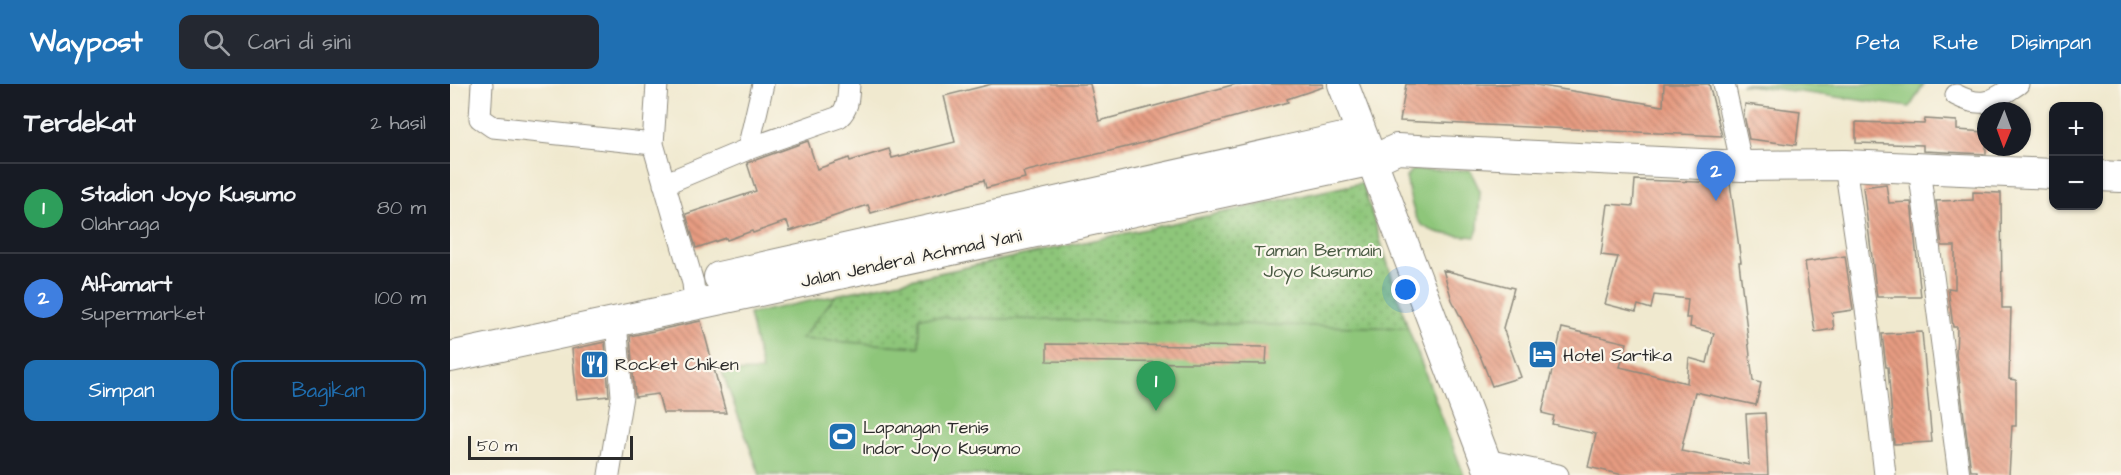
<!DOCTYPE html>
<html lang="id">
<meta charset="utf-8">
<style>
:root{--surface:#171b24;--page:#242831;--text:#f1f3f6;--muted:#9ea1a6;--line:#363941;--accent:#1f6fb2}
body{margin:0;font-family:"Architects Daughter",sans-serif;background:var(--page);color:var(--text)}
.controls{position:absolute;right:18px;top:18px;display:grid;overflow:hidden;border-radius:12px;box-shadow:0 2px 4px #0004}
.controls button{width:54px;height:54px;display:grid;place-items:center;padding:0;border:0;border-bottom:2px solid var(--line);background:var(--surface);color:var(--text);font:30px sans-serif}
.compass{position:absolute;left:1527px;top:18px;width:54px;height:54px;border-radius:50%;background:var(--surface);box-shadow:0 2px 4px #0004;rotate:181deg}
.scale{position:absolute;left:18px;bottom:15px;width:165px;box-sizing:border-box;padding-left:6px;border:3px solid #2b2b2b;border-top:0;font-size:16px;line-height:21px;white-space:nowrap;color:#2b2b2b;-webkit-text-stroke:4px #fbf7ec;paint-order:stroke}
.you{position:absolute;left:956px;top:206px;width:21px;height:21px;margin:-15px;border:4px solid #fff;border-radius:50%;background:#1a73e8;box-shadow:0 0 0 9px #1a73e833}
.badge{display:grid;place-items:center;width:39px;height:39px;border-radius:50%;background:var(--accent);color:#fff;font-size:20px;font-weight:700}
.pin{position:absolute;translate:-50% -50px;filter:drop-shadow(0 2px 3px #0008)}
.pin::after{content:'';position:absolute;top:32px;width:21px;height:18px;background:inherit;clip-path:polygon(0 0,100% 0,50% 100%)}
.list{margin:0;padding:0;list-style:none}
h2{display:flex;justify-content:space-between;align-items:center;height:78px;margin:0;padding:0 24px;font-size:26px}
h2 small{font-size:20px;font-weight:400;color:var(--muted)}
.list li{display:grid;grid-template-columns:39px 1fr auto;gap:18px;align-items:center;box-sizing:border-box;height:90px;padding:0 24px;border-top:2px solid var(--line)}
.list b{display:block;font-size:22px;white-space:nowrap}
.list p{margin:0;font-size:20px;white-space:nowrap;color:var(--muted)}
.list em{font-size:20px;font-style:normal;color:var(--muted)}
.actions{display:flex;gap:12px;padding:18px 24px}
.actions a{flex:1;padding:14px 0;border:2px solid var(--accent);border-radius:12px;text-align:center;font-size:21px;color:var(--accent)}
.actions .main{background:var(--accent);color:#fff}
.icon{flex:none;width:33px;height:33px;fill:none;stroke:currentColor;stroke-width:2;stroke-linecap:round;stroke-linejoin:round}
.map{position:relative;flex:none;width:1671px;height:391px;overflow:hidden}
header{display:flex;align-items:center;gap:36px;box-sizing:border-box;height:84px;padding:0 30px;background:var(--accent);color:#fff}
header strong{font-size:28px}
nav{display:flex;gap:33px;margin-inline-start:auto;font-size:21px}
.search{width:420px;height:54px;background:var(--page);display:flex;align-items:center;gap:15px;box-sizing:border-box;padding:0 21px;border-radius:12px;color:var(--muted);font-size:22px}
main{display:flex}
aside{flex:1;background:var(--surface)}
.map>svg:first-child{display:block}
.green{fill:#8ec67a;stroke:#5c7852;stroke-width:1.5}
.park{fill:url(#park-dots);stroke:#5c7852;stroke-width:1.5}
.building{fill:url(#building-back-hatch)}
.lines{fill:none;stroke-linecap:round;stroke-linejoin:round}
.street-casing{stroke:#8e8a7d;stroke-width:23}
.secondary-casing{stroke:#8e8a7d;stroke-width:32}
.street{stroke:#fff;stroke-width:21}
.secondary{stroke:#fff;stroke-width:30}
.labels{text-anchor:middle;stroke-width:4.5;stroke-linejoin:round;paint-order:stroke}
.park-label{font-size:18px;fill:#495a43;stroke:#fbf7ec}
.street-label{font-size:18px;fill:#2b2b2b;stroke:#fbf7ec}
.poi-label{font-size:18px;fill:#2b2b2b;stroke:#fbf7ec;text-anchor:start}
</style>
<header>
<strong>Waypost</strong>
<div class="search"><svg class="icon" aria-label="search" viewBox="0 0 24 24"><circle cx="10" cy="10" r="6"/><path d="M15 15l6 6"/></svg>Cari di sini</div>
<nav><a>Peta</a><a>Rute</a><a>Disimpan</a></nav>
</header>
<main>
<aside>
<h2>Terdekat<small>2 hasil</small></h2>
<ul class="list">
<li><span class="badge" style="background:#2e9e5b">1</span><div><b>Stadion Joyo Kusumo</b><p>Olahraga</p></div><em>80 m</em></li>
<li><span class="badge" style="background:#3f7fe0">2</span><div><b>Alfamart</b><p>Supermarket</p></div><em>100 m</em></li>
</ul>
<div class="actions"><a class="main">Simpan</a><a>Bagikan</a></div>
</aside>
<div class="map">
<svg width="1671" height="391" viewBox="0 0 1671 391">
<defs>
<pattern id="park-dots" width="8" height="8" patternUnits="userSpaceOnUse" patternTransform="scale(1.5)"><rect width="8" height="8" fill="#8ec67a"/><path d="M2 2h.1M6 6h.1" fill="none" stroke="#74a164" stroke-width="1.8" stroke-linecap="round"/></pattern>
<pattern id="building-back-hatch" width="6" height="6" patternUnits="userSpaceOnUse" patternTransform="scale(1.5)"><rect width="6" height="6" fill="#e69b81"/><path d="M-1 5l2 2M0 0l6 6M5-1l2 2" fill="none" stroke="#bb7f6a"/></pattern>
</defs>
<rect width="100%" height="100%" fill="#fbf7ec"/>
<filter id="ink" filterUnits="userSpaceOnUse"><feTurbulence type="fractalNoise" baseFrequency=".0167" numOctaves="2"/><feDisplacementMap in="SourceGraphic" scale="12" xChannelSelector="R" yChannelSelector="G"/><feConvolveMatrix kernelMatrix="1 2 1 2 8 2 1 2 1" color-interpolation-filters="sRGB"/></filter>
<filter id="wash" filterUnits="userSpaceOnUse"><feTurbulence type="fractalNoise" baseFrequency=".008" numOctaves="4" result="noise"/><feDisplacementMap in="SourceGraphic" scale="24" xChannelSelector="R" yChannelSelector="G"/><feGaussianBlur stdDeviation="1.35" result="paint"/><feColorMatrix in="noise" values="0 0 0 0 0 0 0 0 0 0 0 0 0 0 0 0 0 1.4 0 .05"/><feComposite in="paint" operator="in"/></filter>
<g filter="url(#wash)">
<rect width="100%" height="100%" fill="#f0e9cf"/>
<!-- green -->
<path class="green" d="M1291,0H1474L1460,23Z
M962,86H1020L1030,107L1028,145L1025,153C1009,151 976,152 967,135C961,124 959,106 956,93Z
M912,99L958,244L1014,391H310L272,288L312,287L299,230Z"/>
<!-- park -->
<path class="park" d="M912,99L958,244L469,233V263L351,255L386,211Z"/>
<g id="blocks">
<!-- building -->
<path class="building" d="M542,0H640L649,37L786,0H873V3L837,15L838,18L685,61L573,88L575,94L536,104L534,96L421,129L418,121L340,147L337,137L303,149L302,147L277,156L276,154L246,164L236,130L306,107L297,79L358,57L367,85L399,74L400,77L439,65L442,74L505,58L494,12Z
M956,0H1080L1213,22L1214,0H1259L1272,52L950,37Z
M1295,20L1350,27L1346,61L1299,55L1294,31Z
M1475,35L1507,37V46L1536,48V70L1473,67V61L1406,59V38L1474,40Z
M1185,96L1280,99L1291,178H1289L1303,297L1311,299L1306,321L1245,308L1231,367L1299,381L1296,330L1315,329L1318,391H1173L1138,383L1146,350L1102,340L1104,332L1092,329L1112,244L1177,259L1170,283L1237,299L1239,274L1257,279L1264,249L1240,243L1241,234H1236L1238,215L1204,211L1201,225L1188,221L1186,228L1155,220L1168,173L1151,171L1158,120L1183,122Z
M1436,100L1439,119L1461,118L1471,213H1427L1413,103Z
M1523,108L1551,109L1552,224H1561L1559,295L1566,296V342H1562L1559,391H1527V387H1521L1506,270L1507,243H1503L1498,204L1505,205V162H1492L1486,117L1523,116Z
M1395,172L1403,226L1382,229L1384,245L1365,248L1355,178Z
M993,186L1064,204L1053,244L1071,293L1042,302L1031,274L1002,216Z
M251,237L276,329H213L208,310L185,313L180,252Z
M1472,248L1482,358L1444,360L1438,283H1436L1432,250Z
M155,258L159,312L127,315L122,265Z
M597,260L817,263L816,280L597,277Z"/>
</g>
</g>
<g filter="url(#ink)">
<use href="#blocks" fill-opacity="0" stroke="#8e8a7d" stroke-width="1.5"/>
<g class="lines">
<defs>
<path id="street" d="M32,0L30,34L43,43L203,60
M207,0L203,60L243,199L245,219
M1274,0L1292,82
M1506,11C1535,26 1543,16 1568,0
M298,65L313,0
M1395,81L1418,239L1435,391
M1469,84L1509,391
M214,100L298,65L389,33C399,24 398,13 399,0
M1036,376L1108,391
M159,391L172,312L166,237"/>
<path id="secondary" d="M893,0L1041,391
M1648,92L1671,93
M269,193L911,50
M0,273L923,76L947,65L1292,82L1395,81L1604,90"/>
</defs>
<!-- street casing -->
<use href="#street" class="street-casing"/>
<!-- secondary casing -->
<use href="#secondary" class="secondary-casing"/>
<!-- street -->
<use href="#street" class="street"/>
<!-- secondary -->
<use href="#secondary" class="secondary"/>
</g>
</g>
<!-- icons -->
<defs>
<symbol id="hotel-square" viewBox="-11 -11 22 22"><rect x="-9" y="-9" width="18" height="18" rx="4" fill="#1f6fb2" stroke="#fbf7ec"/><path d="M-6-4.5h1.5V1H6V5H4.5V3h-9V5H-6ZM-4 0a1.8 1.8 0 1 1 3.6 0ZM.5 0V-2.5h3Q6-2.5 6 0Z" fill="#fff"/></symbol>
<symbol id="restaurant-square" viewBox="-11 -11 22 22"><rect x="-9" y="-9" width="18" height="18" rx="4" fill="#1f6fb2" stroke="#fbf7ec"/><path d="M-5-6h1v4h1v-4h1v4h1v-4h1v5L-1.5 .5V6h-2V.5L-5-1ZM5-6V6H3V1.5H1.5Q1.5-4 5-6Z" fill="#fff"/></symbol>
<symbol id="stadium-square" viewBox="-11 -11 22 22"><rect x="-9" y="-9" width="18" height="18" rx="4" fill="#1f6fb2" stroke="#fbf7ec"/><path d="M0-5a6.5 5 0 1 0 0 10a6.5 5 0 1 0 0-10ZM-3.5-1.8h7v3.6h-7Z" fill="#fff"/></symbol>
</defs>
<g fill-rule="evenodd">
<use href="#hotel-square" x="1076" y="254" width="33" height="33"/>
<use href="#restaurant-square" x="128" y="264" width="33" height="33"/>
<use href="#stadium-square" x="376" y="336" width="33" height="33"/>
</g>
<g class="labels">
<!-- park labels -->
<g class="park-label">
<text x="868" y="172">Taman Bermain<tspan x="868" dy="21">Joyo Kusumo</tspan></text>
</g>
<!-- street labels -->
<g class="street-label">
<text transform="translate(461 174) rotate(-12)" y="6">Jalan Jenderal Achmad Yani</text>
</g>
<!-- poi labels -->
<g class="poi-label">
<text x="1113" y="277">Hotel Sartika</text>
<text x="165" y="286">Rocket Chiken</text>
<text x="413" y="349">Lapangan Tenis<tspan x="413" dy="21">Indor Joyo Kusumo</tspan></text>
</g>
</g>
</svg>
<div class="controls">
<button>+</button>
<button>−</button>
</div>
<svg class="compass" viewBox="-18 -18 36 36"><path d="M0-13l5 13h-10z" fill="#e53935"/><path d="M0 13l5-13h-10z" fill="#9ea1a6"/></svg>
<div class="scale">50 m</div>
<div class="you"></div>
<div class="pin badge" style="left:706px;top:327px;background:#2e9e5b">1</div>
<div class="pin badge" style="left:1266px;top:117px;background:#3f7fe0">2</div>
</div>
</main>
